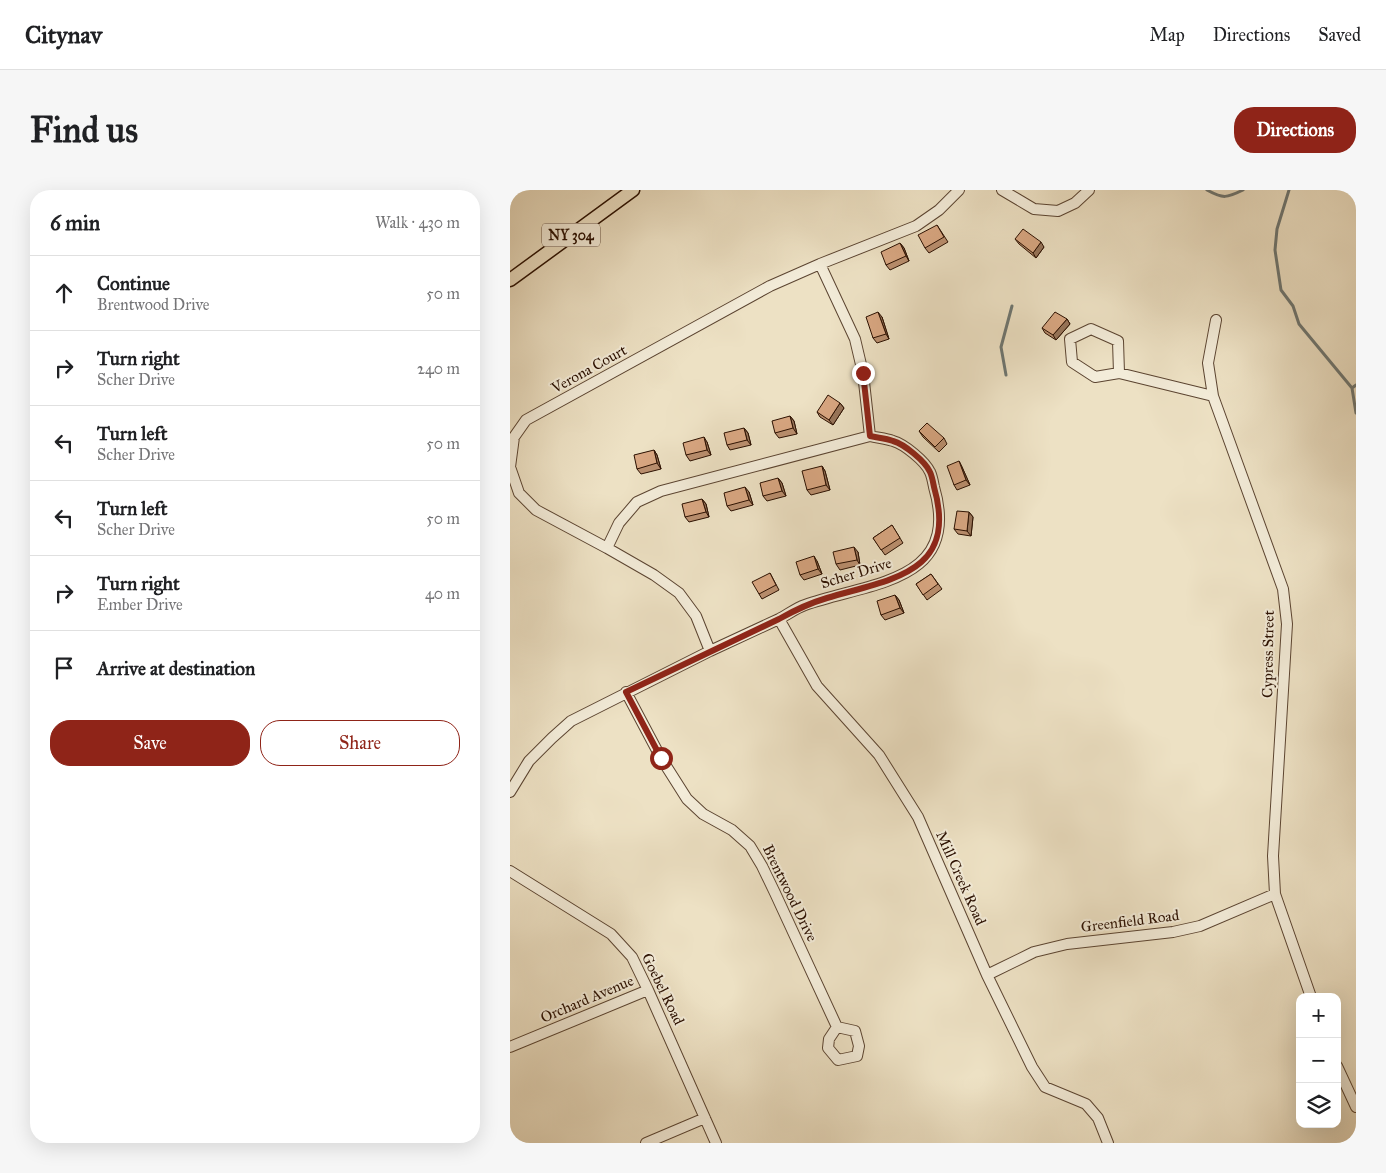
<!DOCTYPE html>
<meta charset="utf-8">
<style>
:root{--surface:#fff;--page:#f6f6f6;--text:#202124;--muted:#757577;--line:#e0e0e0;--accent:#8f2418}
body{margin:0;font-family:"IM FELL Great Primer",serif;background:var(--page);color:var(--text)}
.controls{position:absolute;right:15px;bottom:15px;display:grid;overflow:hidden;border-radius:10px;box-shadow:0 5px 20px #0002}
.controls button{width:45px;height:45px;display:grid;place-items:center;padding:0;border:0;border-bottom:1px solid var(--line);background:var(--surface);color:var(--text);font:25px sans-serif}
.stop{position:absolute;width:15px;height:15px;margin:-11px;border:4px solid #8f2418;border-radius:50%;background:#fff}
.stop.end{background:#8f2418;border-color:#fff;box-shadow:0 1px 5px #0008}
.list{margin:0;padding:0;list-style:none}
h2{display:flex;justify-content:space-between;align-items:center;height:65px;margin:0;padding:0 20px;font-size:21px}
h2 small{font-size:16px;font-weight:400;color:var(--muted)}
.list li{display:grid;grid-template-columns:32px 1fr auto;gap:15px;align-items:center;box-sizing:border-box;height:75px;padding:0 20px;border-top:1px solid var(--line)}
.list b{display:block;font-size:19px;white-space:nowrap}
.list p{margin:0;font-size:16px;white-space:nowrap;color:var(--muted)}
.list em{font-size:16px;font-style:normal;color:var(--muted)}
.actions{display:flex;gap:10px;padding:15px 20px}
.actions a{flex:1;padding:11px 0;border:1px solid var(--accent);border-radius:20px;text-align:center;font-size:18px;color:var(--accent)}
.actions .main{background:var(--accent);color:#fff}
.icon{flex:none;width:28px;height:28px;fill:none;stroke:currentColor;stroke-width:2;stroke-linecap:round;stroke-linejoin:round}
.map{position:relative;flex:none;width:846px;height:953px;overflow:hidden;border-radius:20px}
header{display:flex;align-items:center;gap:30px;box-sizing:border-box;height:70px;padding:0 25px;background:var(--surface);border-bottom:1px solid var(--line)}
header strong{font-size:24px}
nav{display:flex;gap:28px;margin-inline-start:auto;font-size:18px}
.intro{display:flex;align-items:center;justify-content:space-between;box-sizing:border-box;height:120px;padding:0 30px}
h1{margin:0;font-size:35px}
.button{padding:12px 22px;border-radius:20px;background:var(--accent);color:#fff;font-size:18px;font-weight:700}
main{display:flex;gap:30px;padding:0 30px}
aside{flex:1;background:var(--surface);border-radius:20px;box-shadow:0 5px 20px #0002}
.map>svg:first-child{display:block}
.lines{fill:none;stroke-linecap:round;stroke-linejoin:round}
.stream{stroke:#6e7671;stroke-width:3}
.minor-casing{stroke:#5b4431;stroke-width:12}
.major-casing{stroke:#2a0f00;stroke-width:15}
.minor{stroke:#f3ecd9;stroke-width:10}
.major{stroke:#ede1c4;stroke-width:12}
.wall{fill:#bb9070;stroke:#2a0f00}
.shaded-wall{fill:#98755b;stroke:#2a0f00}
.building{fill:#d9a782;stroke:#2a0f00}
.route{stroke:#8f2418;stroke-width:6}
.labels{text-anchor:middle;stroke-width:4;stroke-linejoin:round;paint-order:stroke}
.shield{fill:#f3ecd9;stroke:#665141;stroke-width:1}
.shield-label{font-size:14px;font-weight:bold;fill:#2a0f00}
.street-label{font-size:15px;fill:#2a0f00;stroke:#f3ecd9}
</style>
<header>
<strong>Citynav</strong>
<nav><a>Map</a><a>Directions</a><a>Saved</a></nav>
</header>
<div class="intro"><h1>Find us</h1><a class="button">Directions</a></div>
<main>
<aside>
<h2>6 min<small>Walk · 430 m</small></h2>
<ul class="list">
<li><svg class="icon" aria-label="ahead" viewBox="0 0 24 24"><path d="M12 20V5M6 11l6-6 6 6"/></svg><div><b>Continue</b><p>Brentwood Drive</p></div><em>50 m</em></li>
<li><svg class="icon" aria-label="right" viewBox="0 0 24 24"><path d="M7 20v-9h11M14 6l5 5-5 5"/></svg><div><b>Turn right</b><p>Scher Drive</p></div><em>240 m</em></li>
<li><svg class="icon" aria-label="left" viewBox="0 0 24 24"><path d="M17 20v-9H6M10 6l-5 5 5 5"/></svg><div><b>Turn left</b><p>Scher Drive</p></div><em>50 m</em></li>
<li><svg class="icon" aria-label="left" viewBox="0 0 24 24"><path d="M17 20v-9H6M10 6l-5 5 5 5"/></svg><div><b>Turn left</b><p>Scher Drive</p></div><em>50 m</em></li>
<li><svg class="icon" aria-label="right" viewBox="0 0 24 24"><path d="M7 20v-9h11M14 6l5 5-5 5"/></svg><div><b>Turn right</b><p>Ember Drive</p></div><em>40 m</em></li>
<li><svg class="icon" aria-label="arrive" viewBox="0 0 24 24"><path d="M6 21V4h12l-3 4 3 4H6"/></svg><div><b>Arrive at destination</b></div></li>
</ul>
<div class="actions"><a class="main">Save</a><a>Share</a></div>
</aside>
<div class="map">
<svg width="846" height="953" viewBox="0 0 846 953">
<rect width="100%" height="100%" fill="#ede1c4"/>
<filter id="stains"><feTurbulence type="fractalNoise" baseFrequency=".004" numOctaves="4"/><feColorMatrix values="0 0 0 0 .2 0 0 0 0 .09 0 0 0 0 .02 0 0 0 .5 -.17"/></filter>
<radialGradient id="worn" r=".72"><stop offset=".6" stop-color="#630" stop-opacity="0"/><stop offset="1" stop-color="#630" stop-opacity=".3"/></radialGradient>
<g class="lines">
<!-- stream -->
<path class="stream" d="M697,0C713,9 717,8 733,0
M779,0L767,39L765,60L771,100L783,116L789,134L842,198
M496,185L491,157L502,116
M842,198L846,223
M842,198L846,195"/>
<defs>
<path id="minor" d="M492,0L524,19L548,21L565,13L579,0
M310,74L345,149L353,183L360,246
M706,130L698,173L703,206L773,399L777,434L763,666L765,704L801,807
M609,183L608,151L581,139L560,149L562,172L585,187L609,183L703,206
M269,429L307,496L369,565L408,627L477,785L522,877L535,897L576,914L588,928L598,953
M200,461L186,426L169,403L144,385L97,358L26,320L9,303L0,277L4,247L16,230L260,96L310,74L406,36L429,20L449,0
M116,502L151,568L177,609L193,624L222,640L240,656L252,676L265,703L327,837L319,849L318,858L328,870L347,866L349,856L345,841L327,837
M0,602L19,571L42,548L61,531L200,461L269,429C277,425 286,418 295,415C360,392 452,393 424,297C423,292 422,286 420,282C415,271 394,254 383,251C375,248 368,248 360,246L151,301L127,312L109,333L97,358
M0,681L101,744L122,767L138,800L206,953
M477,785L524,762L557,754L663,742L690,736L765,704
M0,857L138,800
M827,876L846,917
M136,953L195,928"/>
<path id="major" d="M0,90L123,0"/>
</defs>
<!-- minor casing -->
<use href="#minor" class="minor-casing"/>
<!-- major casing -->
<use href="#major" class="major-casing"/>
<!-- minor -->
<use href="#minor" class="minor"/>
<!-- major -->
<use href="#major" class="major"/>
</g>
<!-- wall -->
<path class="wall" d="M427,35L438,52L419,63L415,58Z
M505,49L534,57L526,68L509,54Z
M390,53L394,58L399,71L380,80L376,75Z
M372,127L379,149L367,153L363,148Z
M557,129L560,134L546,150L535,143L532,138Z
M330,213L334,218L323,235L310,227L307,222Z
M280,226L284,231L287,244L269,248L265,243Z
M234,238L238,243L241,255L220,260L217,255Z
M409,241L434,248L437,254L429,262L413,247Z
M197,252L201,265L180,271L176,265Z
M144,260L147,265L151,279L131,284L127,279Z
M449,271L452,277L460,295L447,300L444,295Z
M312,276L315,281L320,300L301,305L297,300Z
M268,288L272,293L276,306L257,311L253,306Z
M239,302L243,315L221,321L217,316Z
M192,309L196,314L199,327L179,332L175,327Z
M459,322L463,327L461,346L448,344L444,339Z
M382,335L393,353L375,365L363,348Z
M348,362L350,375L330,380L326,374Z
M307,371L312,384L294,390L290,385Z
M260,383L269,400L252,409L249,404Z
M421,384L432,399L417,410L406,394Z
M385,405L389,410L394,423L375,430L371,425Z"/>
<!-- shaded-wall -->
<path class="shaded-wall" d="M531,52L534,57L526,68L523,63Z
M390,53L394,58L399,71L396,66Z
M368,122L372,127L379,149L376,144Z
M557,129L560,134L546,150L543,145Z
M330,213L334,218L323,235L319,230Z
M280,226L284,231L287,244L283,238Z
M234,238L238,243L241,255L237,250Z
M194,247L197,252L201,265L197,260Z
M144,260L147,265L151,279L147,273Z
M449,271L452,277L460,295L456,290Z
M312,276L315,281L320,300L316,295Z
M268,288L272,293L276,306L272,301Z
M235,297L239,302L243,315L239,310Z
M192,309L196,314L199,327L196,322Z
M459,322L463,327L461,346L457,341Z
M344,357L348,362L350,375L347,370Z
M304,366L307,371L312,384L308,379Z
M385,405L389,410L394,423L390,418Z"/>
<!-- building -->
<path class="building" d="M427,35L434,47L415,58L408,45Z
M513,39L531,52L523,63L505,49Z
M390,53L396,66L376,75L371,62Z
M368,122L376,144L363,148L356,127Z
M545,122L557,129L543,145L532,138Z
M318,205L330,213L319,230L307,222Z
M280,226L283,238L265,243L262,231Z
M417,233L434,248L425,257L409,241Z
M234,238L237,250L217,255L214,243Z
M194,247L197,260L176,265L173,253Z
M144,260L147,273L127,279L124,265Z
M449,271L456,290L444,295L437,276Z
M312,276L316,295L297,300L292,281Z
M268,288L272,301L253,306L250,293Z
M235,297L239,310L217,316L214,303Z
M192,309L196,322L175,327L172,314Z
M447,321L459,322L457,341L444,339Z
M382,335L390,348L371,360L363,348Z
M344,357L347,370L326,374L323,362Z
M304,366L308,379L290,385L286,372Z
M260,383L266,395L249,404L242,392Z
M421,384L428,394L413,405L406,394Z
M385,405L390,418L371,425L367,411Z"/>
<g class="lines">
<!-- route -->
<path class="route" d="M151,568L116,502L269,429C285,420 300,413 317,408C380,389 449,384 424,297C423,292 422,286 420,282C415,271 394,254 383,251C375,248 368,248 360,246L353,183"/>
</g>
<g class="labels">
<!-- shield labels -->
<rect class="shield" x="32" y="33.5" width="58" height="23" rx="4"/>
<g class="shield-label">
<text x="61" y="50">NY 304</text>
</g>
<!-- street labels -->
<g class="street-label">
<text transform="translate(79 179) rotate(-29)" y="5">Verona Court</text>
<text transform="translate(346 383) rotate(-17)" y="5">Scher Drive</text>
<text transform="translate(758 464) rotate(-89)" y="5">Cypress Street</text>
<text transform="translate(451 688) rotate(66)" y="5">Mill Creek Road</text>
<text transform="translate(280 703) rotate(64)" y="5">Brentwood Drive</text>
<text transform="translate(620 731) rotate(-7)" y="5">Greenfield Road</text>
<text transform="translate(153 799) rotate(64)" y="5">Goebel Road</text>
<text transform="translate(77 809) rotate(-23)" y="5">Orchard Avenue</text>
</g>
</g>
<rect width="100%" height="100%" filter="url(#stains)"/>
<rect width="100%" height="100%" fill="url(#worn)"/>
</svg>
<div class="controls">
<button>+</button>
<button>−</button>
<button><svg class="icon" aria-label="layers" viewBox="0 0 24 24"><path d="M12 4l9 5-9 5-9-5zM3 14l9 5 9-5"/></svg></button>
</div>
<div class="stop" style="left:151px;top:568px"></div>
<div class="stop end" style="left:353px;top:183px"></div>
</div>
</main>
